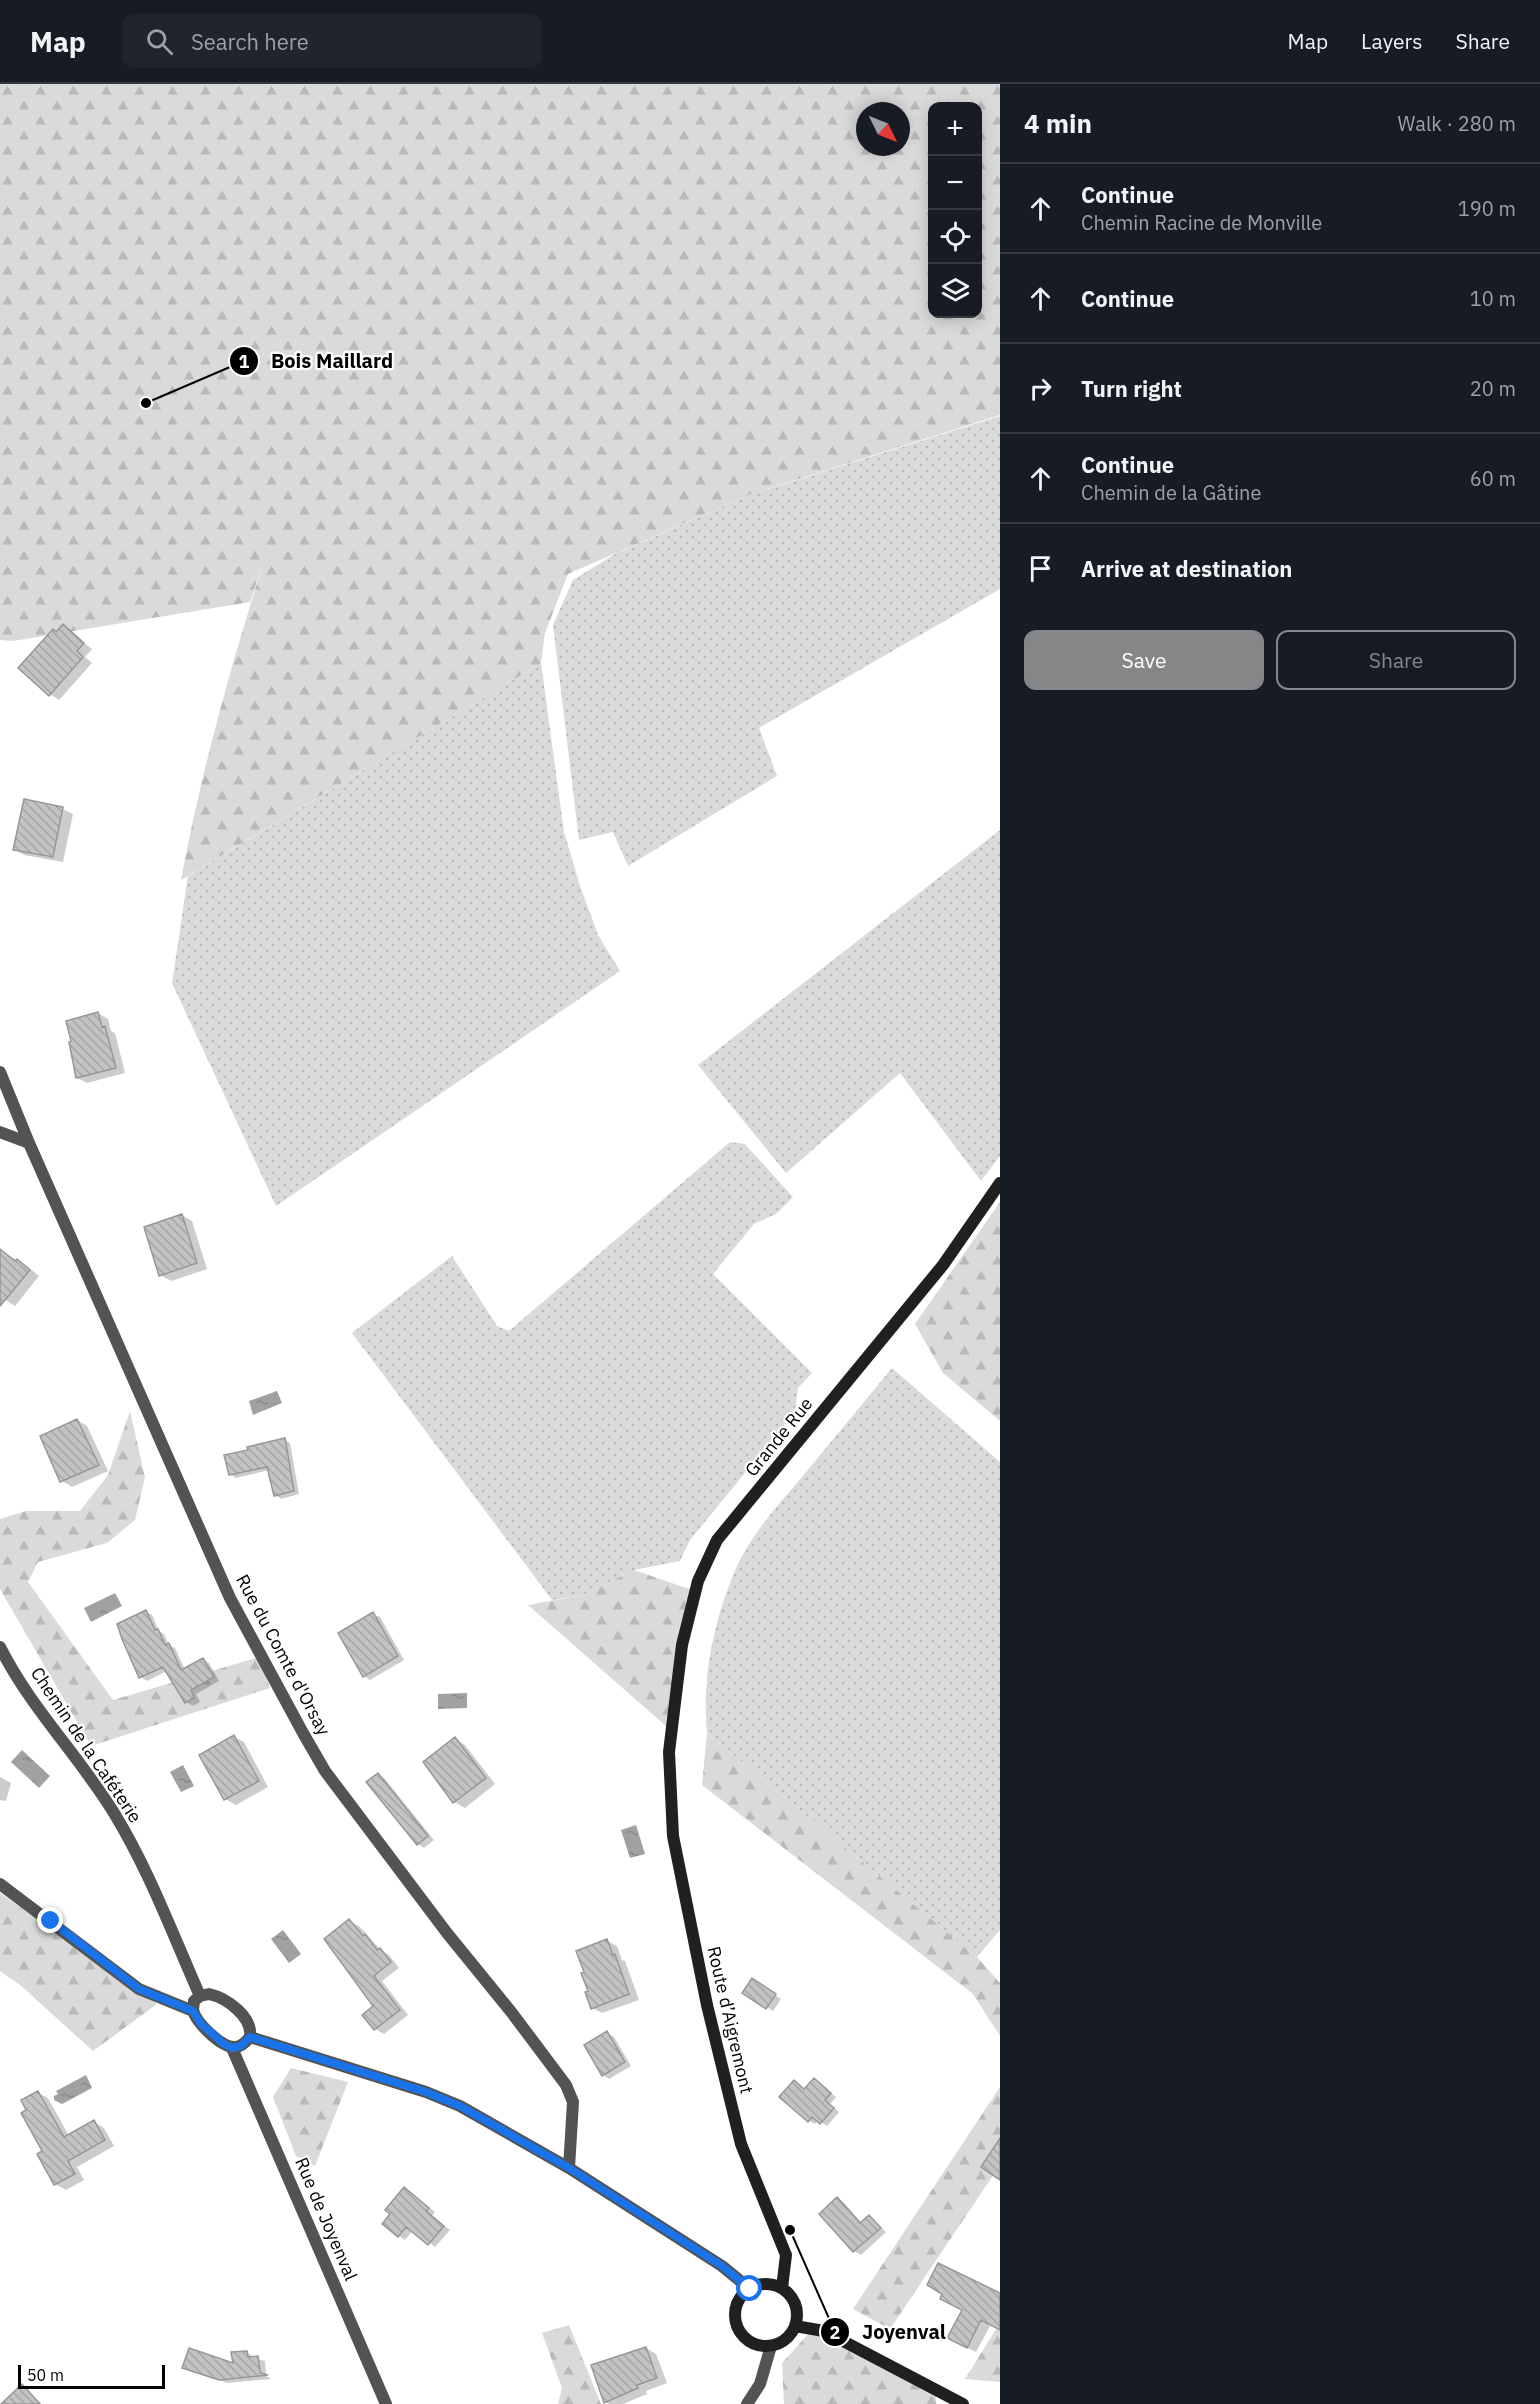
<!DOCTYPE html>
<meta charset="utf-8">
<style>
:root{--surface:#171b24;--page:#20242c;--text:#f1f3f6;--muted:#9ea1a6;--line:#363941;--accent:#858687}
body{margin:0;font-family:"IBM Plex Sans",sans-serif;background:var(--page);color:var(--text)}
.controls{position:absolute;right:18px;top:18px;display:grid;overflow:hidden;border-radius:12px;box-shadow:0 3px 15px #0003}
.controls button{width:54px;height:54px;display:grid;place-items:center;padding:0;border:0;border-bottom:2px solid var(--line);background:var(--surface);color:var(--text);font:30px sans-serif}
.compass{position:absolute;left:856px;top:18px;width:54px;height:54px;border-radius:50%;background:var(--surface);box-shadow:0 3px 15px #0003;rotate:133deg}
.scale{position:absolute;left:18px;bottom:15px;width:147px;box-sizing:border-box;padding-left:6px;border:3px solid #000;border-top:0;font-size:16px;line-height:21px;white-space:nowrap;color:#000;-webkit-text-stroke:4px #fff;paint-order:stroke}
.stop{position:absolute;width:18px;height:18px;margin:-14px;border:4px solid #1a73e8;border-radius:50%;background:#fff}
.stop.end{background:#1a73e8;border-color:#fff;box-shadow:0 2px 6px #0008}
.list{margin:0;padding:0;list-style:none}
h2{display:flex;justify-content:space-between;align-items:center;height:78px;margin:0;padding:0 24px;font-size:26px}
h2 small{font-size:20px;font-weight:400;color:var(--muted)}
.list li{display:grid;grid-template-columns:39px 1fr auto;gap:18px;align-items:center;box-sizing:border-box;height:90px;padding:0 24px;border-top:2px solid var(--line)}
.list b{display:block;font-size:22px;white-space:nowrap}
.list p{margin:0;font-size:20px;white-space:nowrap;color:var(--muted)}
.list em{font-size:20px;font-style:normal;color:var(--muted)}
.actions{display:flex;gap:12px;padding:18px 24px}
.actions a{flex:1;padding:14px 0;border:2px solid var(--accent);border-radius:12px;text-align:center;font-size:21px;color:var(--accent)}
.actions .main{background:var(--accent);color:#fff}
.icon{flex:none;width:33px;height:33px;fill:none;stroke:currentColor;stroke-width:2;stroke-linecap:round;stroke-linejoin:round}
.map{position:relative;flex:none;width:1000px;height:2320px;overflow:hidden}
header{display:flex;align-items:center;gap:36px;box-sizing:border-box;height:84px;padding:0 30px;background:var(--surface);border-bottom:2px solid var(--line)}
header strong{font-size:28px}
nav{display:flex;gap:33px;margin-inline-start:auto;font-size:21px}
.search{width:420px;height:54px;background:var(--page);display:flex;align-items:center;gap:15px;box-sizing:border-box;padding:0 21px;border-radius:12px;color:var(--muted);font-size:22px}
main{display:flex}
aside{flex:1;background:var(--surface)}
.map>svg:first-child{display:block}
.green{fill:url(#green-dots)}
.forest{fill:url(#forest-firs);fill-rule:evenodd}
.water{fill:url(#water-ripples)}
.shadow{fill:#0003}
.building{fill:url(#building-back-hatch);stroke:#979797;stroke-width:1.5}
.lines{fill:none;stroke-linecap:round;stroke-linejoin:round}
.street{stroke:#535353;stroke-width:12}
.secondary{stroke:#202020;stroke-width:12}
.route{stroke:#1a73e8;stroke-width:8}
.labels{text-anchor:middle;stroke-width:4.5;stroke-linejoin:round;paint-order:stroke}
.street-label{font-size:18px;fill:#000;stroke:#fff}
.leader{fill:none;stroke:#000;stroke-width:2}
.callout-dot{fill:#000;stroke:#fff;stroke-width:2}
.mark-label{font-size:18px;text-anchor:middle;font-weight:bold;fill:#fff}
.callout-label{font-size:20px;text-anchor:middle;font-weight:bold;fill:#000;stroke:#fff;stroke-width:4.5;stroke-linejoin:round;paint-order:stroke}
</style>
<header>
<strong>Map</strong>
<div class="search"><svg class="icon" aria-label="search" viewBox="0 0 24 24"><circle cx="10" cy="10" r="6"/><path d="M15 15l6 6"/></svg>Search here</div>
<nav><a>Map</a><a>Layers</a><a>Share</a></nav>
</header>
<main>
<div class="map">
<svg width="1000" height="2320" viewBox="0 0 1000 2320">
<defs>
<pattern id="green-dots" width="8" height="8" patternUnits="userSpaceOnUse" patternTransform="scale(1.5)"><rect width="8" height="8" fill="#dadada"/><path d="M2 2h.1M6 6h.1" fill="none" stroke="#b9b9b9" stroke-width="1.8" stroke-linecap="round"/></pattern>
<pattern id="forest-firs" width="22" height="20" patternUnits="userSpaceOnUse" patternTransform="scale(1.5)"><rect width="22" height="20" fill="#dadada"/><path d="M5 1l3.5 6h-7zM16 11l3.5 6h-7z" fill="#b9b9b9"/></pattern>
<pattern id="water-ripples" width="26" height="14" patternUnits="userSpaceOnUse" patternTransform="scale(1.5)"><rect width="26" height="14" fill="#a1a1a1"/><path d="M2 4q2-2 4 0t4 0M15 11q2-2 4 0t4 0" fill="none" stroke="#898989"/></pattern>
<pattern id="building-back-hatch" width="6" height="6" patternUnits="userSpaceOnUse" patternTransform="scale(1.5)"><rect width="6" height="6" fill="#c3c3c3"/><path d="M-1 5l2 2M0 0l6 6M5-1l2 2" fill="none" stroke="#a6a6a6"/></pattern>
</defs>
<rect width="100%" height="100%" fill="#fff"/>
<!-- green -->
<path class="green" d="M1000,332V505L759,644L777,692L628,782L613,748L579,756L553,541L573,496L615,470L749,411Z
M541,579L564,748L580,802L598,851L620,887L276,1122L172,899L188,792Z
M1000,746V1072L981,1097L900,989L786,1089L698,981Z
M730,1058L745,1060L793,1113L776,1130L754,1140L713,1190L812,1289L798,1304L795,1328L690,1456L680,1477L634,1486L583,1511L552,1516L352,1249L452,1172L497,1242L509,1247Z
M892,1284L1000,1378V1846L977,1873L707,1649C702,1596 713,1539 734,1489C749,1453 777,1422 802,1393C832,1357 862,1320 892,1284Z"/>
<!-- forest -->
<path class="forest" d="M0,0H1000V331L749,411L568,490L545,549L541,579L181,796C201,688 231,581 264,477L250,518L13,557L0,556ZM933,22H978V230H933ZM865,27H901V63H865Z
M1000,1118V1337L943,1289L915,1240Z
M130,1327L145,1393L135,1436L107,1459L38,1478L28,1498L113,1616L259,1573L270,1604L91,1662L0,1505V1435L26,1427H80L108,1391Z
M634,1486L692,1506L667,1643L528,1521L583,1511Z
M707,1649L977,1873L1000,1899V1952L973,1910L702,1701Z
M0,1809L157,1920L93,1967L20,1901L0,1887Z
M291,1984L348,1998L315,2082L296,2072L273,2013Z
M1000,2003V2081L890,2245L853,2225Z
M1000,2239V2298L965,2295Z
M569,2241L601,2320H558L562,2304L542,2249Z
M811,2247L936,2309V2320H784L782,2279Z"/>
<!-- water -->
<path class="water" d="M277,1307L282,1319L253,1331L249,1317Z
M115,1509L122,1522L91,1538L84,1524Z
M467,1609V1624L438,1625V1610Z
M22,1666L50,1692L39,1704L11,1678Z
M183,1681L194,1702L181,1708L170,1688Z
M636,1741L645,1770L630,1774L621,1746Z
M283,1846L301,1870L289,1879L271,1855Z
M86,1991L92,2004L62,2020L54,2016V2012L58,2010L56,2007Z"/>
<!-- shadow -->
<path class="shadow" d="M63,542L92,565L85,573L92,579L59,616L50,610L57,549Z
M63,725L73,730L63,778L24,771L14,765Z
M98,929L108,935L111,947L115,949L125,989L87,999L77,994Z
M182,1131L192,1137L207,1185L171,1197L160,1191Z
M0,1167L27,1182L39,1192L15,1222L0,1212Z
M77,1336L87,1342L108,1387L72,1403L62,1397Z
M285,1356L290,1359L299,1410L281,1415L275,1411L269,1386L236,1394L230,1390Z
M146,1528L152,1531L159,1547L164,1550L169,1561L175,1564L185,1586L203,1575L209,1579L219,1597L196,1610L200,1618L193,1622L186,1618L167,1587L147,1597L141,1593L119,1541Z
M373,1530L380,1533L404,1576L370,1596L364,1592Z
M234,1653L244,1658L268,1703L236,1721L225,1715Z
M455,1655L465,1661L495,1700L465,1724L454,1718Z
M378,1691L385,1695L434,1756L424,1764L418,1760Z
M0,1693L11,1699L6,1717L0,1716Z
M349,1837L359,1842L382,1867L389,1871L399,1884L382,1897L408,1931L384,1950L375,1945V1923Z
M607,1857L617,1862L622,1876L625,1877L639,1916L602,1929L592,1924L589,1908Z
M759,1900L781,1915L773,1927L767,1923Z
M607,1949L614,1953L631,1982L609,1995L603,1991Z
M814,1996L836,2013L830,2020L839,2028L827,2042L818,2036L815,2040L809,2037L781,2013L794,1997L806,2006Z
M38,2009L48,2014L69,2052L94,2038L104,2044L114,2062L77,2083L84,2096L66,2106L55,2100L29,2026Z
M411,2109L435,2128L432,2132L450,2146L435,2163L413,2146L405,2156L399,2152Z
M838,2115L844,2119L862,2139L869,2133L886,2148L861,2171L854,2167L821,2130Z
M939,2181L1000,2211V2245L991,2240L976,2268L958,2259L964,2226Z
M646,2264L656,2270L667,2299L646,2307L647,2310L623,2320H609L605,2318Z
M247,2268L254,2274L265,2277L266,2292L271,2295L227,2299L184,2283L234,2282Z
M22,2302L28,2306L41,2320H16Z"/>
<!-- building -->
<path class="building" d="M63,540L84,559L77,567L83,573L49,612L18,584L53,545L56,548Z
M24,715L63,723L53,773L13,766Z
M98,928L102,943L105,942L116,984L76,994L69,958L71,957L66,937Z
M182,1130L197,1179L159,1192L144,1143Z
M0,1165L15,1177L17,1175L30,1186L0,1222Z
M77,1335L99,1381L60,1398L40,1352Z
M285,1354L294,1407L274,1412L267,1383L229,1391L224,1371L248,1366L247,1363Z
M146,1526L155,1546L158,1545L165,1561L169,1559L181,1586L203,1574L214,1593L191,1606L194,1614L185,1619L163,1583L139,1594L122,1555L117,1540Z
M373,1528L398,1572L363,1593L338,1549Z
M234,1651L259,1697L224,1716L199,1671Z
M455,1653L486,1694L453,1719L423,1678Z
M378,1689L428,1752L417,1761L366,1698Z
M349,1835L363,1852L365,1850L377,1866L380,1864L391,1878L374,1892L400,1926L374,1946L362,1931L373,1922L324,1855Z
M607,1855L613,1871L615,1870L629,1910L591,1925L585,1908L588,1907L581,1889L584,1888L576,1867Z
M752,1894L776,1910L766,1925L742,1909Z
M607,1947L625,1978L602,1992L584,1961Z
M814,1994L831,2009L825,2016L834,2024L820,2040L812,2033L808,2038L779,2013L794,1996L804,2005Z
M38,2007L64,2053L94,2036L105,2056L68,2077L75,2090L54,2101L37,2070L42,2067L21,2029L26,2026L21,2016Z
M1000,2054V2096L981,2083Z
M404,2103L429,2124L426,2127L444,2142L428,2161L406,2143L398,2153L382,2140L390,2130L385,2126Z
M837,2113L860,2139L869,2131L881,2144L853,2168L819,2130Z
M938,2179L1000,2209V2246L981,2236L967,2264L947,2254L962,2226L940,2215L942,2210L927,2201Z
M646,2263L657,2294L637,2301L638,2304L604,2319L591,2281Z
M189,2264L233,2279L231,2268L247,2267L248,2273L258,2272L260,2289L268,2291L219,2296L182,2284Z
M22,2300L40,2320H1Z"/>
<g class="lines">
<!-- street -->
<path class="street" d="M0,988L29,1059L230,1514L303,1649L325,1687L447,1849L512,1929L566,2001L573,2018L569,2084
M0,1048L29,1059
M0,1563C30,1623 79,1672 114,1729C149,1786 173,1851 200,1912
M0,1800L139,1905L193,1927
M209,1910C227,1914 253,1933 250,1953C246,1958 241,1963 235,1963C222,1964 196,1939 193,1926C193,1923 194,1920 194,1917L200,1912Z
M250,1953L426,2008L460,2022L569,2084L722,2182L750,2205
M232,1964L386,2320
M747,2320L760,2300L771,2262"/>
<!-- secondary -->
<path class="secondary" d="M735 2231a31 31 0 1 1 62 0a31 31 0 1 1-62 0Z
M782,2204L786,2171L741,2060L707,1921L673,1752L669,1668L682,1561L698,1497L717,1456L943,1181L1000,1099
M795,2242L824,2247L963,2320"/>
</g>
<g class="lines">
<!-- route -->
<path class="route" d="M51,1837L139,1905L193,1927L201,1940L224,1960L232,1964L241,1962L250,1953L426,2008L460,2022L569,2084L722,2182L750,2205"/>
</g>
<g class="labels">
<!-- street labels -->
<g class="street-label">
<text transform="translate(779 1353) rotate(-51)" y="6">Grande Rue</text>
<text transform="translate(283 1571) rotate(62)" y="6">Rue du Comte d'Orsay</text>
<text transform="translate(86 1661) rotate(56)" y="6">Chemin de la Caféterie</text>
<text transform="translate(730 1936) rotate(77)" y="6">Route d’Aigremont</text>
<text transform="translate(326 2135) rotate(67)" y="6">Rue de Joyenval</text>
</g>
</g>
<!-- callouts -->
<path class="leader" d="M146 319L244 277M790 2146L835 2248"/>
<g class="callout-dot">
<circle cx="146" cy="319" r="6"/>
<circle cx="790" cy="2146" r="6"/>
<circle cx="244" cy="277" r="15"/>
<circle cx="835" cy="2248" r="15"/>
</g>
<g class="mark-label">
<text x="244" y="284">1</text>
<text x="835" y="2255">2</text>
</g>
<g class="callout-label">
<text x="332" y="284">Bois Maillard</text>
<text x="904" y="2255">Joyenval</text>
</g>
</svg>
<div class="controls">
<button>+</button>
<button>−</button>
<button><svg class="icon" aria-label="locate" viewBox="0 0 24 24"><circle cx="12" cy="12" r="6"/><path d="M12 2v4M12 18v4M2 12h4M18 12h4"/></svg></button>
<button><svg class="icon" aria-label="layers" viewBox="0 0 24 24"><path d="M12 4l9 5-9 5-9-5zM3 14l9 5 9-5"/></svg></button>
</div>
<svg class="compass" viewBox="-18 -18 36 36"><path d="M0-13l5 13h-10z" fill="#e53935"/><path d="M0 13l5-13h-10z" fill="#9ea1a6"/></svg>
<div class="scale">50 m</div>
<div class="stop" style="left:750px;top:2205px"></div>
<div class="stop end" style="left:51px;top:1837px"></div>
</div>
<aside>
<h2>4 min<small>Walk · 280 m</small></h2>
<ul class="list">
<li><svg class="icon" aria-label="ahead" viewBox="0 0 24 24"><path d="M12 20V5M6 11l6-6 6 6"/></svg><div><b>Continue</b><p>Chemin Racine de Monville</p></div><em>190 m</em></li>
<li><svg class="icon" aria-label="ahead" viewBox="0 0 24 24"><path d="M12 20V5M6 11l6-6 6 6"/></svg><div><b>Continue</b></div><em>10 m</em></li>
<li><svg class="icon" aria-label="right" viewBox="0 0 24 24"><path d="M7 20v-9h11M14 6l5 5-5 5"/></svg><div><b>Turn right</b></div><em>20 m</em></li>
<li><svg class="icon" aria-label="ahead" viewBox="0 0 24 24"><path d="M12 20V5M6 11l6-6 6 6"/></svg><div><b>Continue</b><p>Chemin de la Gâtine</p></div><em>60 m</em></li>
<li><svg class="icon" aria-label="arrive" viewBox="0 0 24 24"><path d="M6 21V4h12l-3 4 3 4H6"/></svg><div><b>Arrive at destination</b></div></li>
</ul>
<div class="actions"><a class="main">Save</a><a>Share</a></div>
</aside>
</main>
